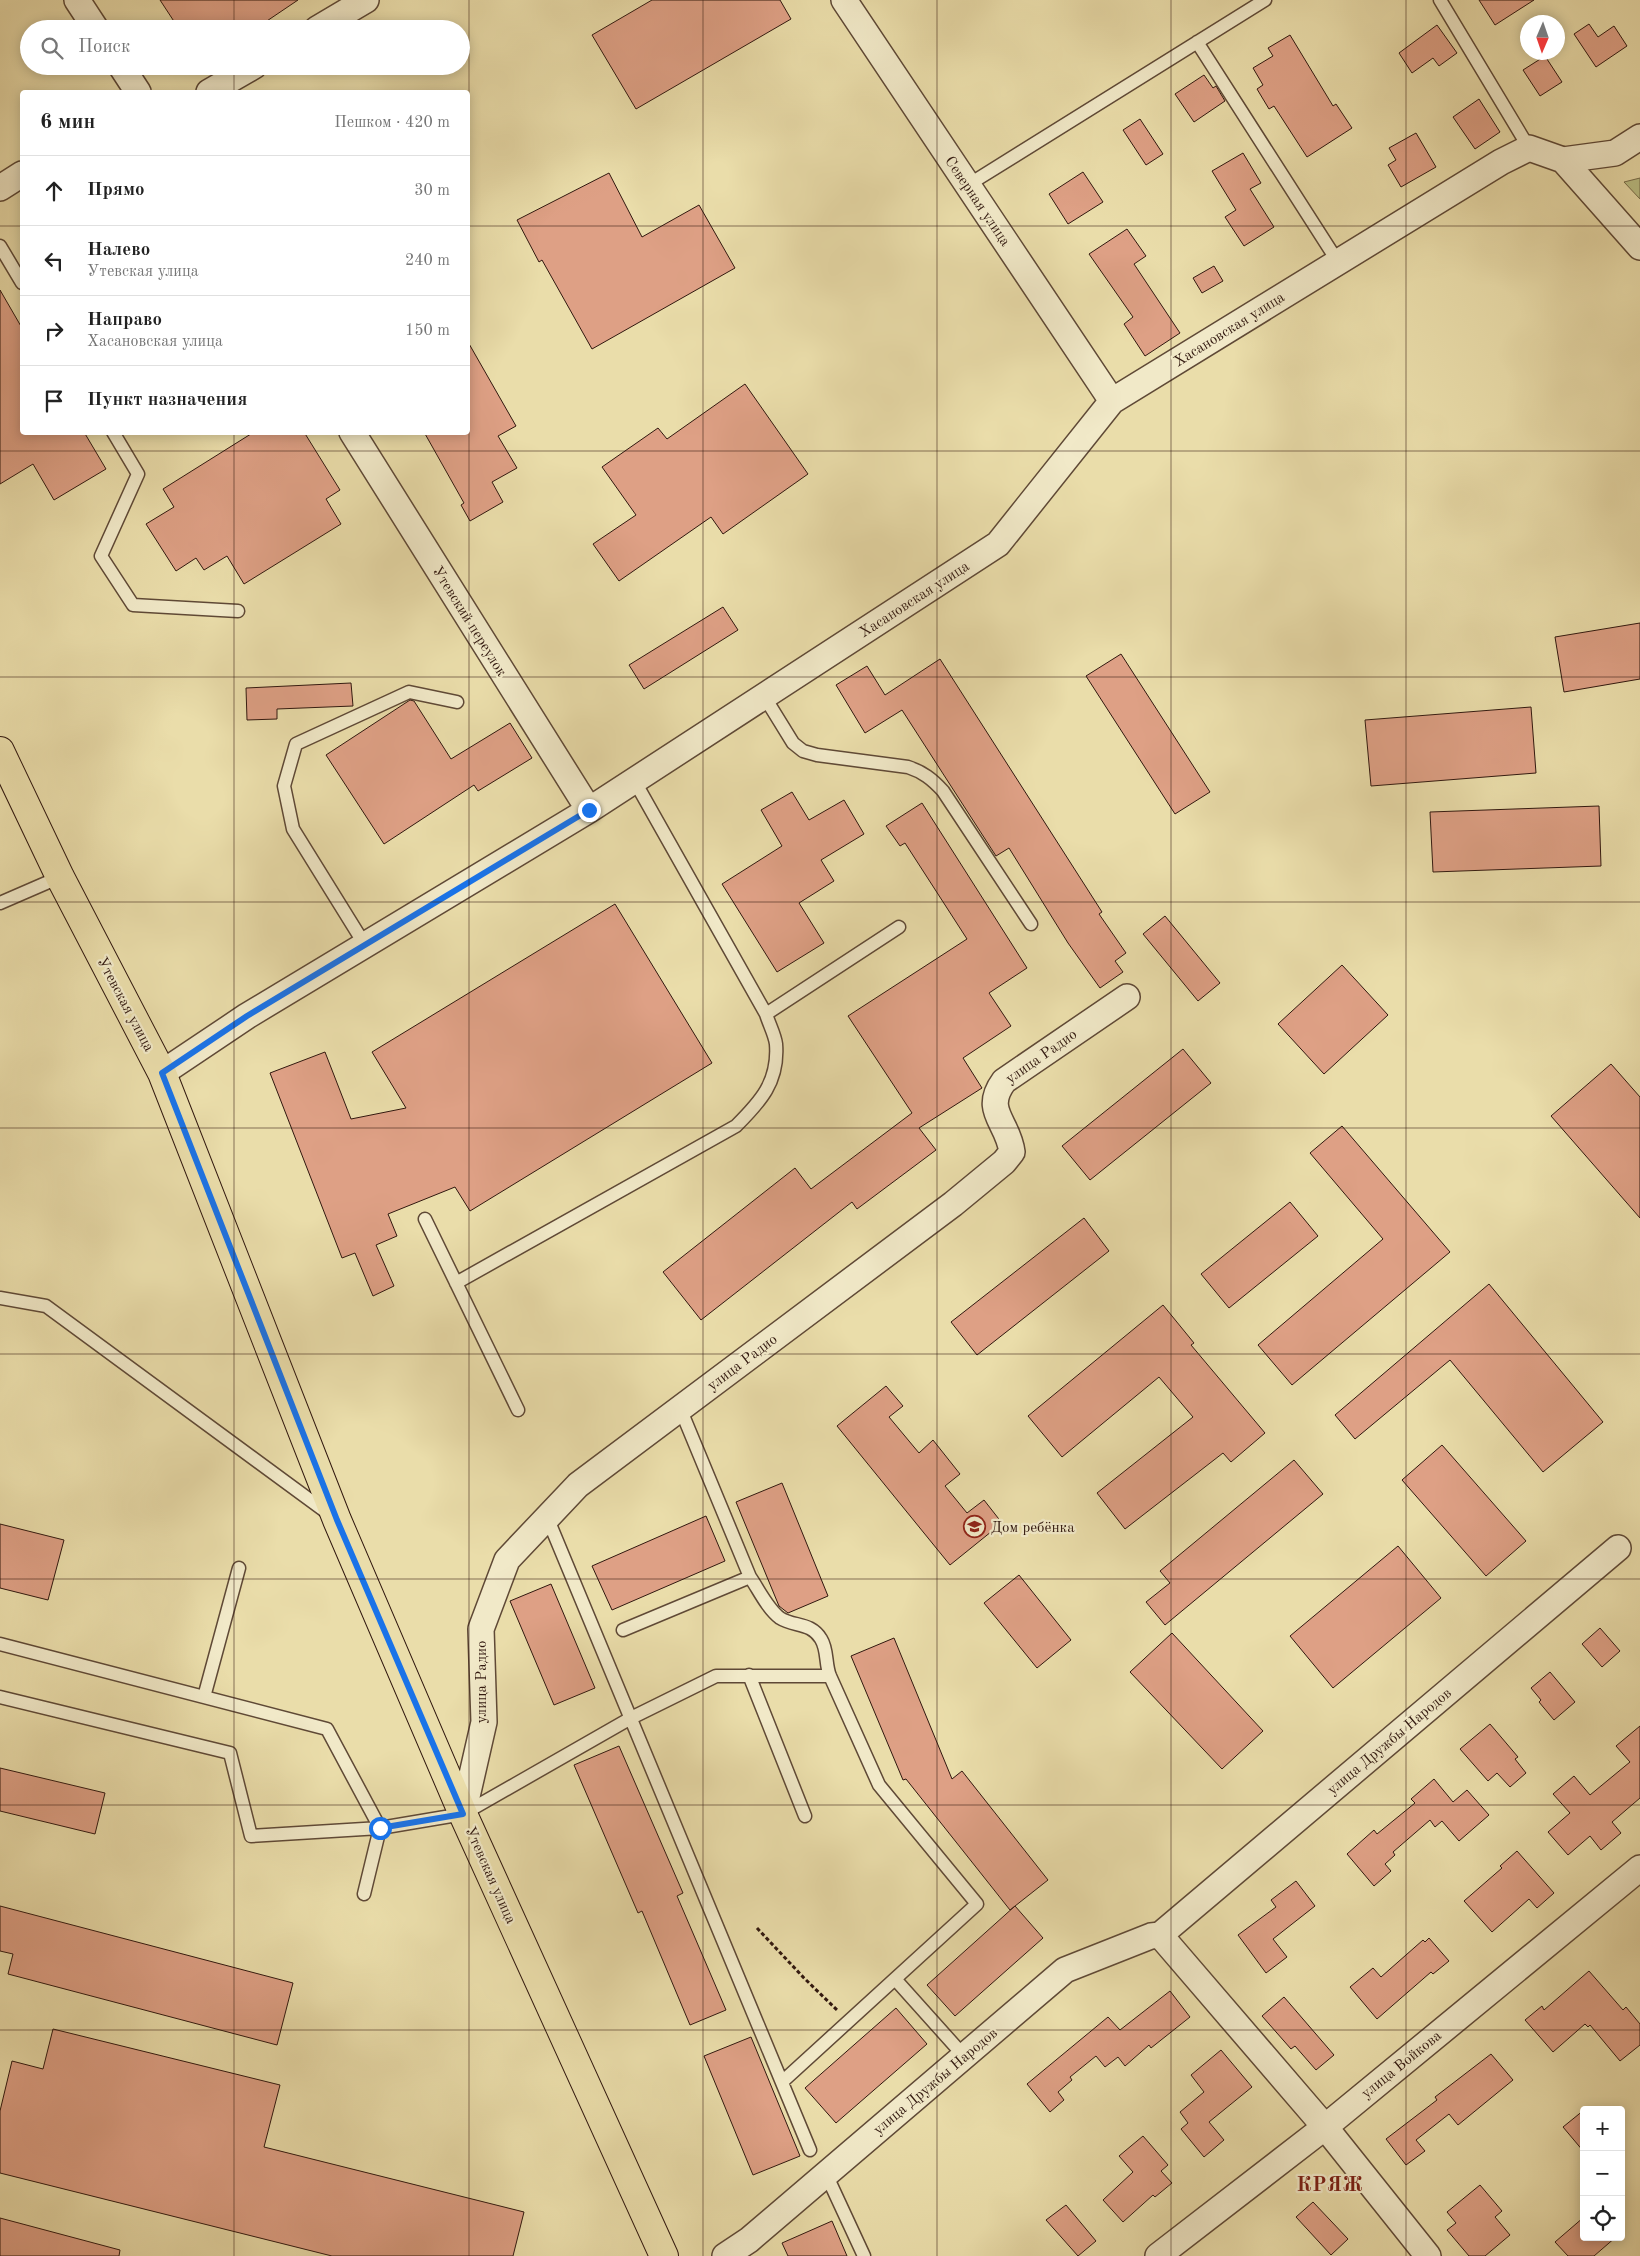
<!DOCTYPE html>
<html lang="ru">
<meta charset="utf-8">
<style>
:root{--surface:#fff;--page:#f6f6f6;--text:#222;--muted:#767676;--line:#e0e0e0}
body{margin:0;font-family:"Old Standard TT",serif;background:var(--page);color:var(--text)}
.controls{position:absolute;right:15px;bottom:15px;display:grid;overflow:hidden;border-radius:5px;box-shadow:0 2px 12px #0003}
.controls button{width:45px;height:45px;display:grid;place-items:center;padding:0;border:0;border-bottom:1px solid var(--line);background:var(--surface);color:var(--text);font:25px sans-serif}
.compass{position:absolute;left:1520px;top:15px;width:45px;height:45px;border-radius:50%;background:var(--surface);box-shadow:0 2px 12px #0003;rotate:182deg}
.stop{position:absolute;width:15px;height:15px;margin:-11px;border:4px solid #1a73e8;border-radius:50%;background:#fff}
.stop.end{background:#1a73e8;border-color:#fff;box-shadow:0 1px 5px #0008}
.list{margin:0;padding:0;list-style:none}
h2{display:flex;justify-content:space-between;align-items:center;height:65px;margin:0;padding:0 20px;font-size:21px}
h2 small{font-size:16px;font-weight:400;color:var(--muted)}
.list li{display:grid;grid-template-columns:32px 1fr auto;gap:15px;align-items:center;box-sizing:border-box;height:70px;padding:0 20px;border-top:1px solid var(--line)}
.list b{display:block;font-size:19px;white-space:nowrap}
.list p{margin:0;font-size:16px;white-space:nowrap;color:var(--muted)}
.list em{font-size:16px;font-style:normal;color:var(--muted)}
.icon{flex:none;width:28px;height:28px;fill:none;stroke:currentColor;stroke-width:2;stroke-linecap:round;stroke-linejoin:round}
.map{position:relative;flex:none;width:1640px;height:2256px;overflow:hidden}
.search{position:absolute;background:var(--surface);box-shadow:0 2px 12px #0003;left:20px;top:20px;width:450px;height:55px;display:flex;align-items:center;gap:12px;box-sizing:border-box;padding:0 18px;border-radius:28px;color:var(--muted);font-size:19px}
.panel{position:absolute;background:var(--surface);box-shadow:0 2px 12px #0003;left:20px;top:90px;width:450px;height:345px;border-radius:5px}
.map>svg:first-child{display:block}
.green{fill:#bbbf85;stroke:#766c4a}
.building{fill:#dea085;stroke:#31180f}
.lines{fill:none;stroke-linecap:round;stroke-linejoin:round}
.service-casing{stroke:#5f4936;stroke-width:15}
.minor-casing{stroke:#5f4936;stroke-width:28}
.primary-casing{stroke:#31180f;stroke-width:30}
.path{stroke:#31180f;stroke-width:3;stroke-dasharray:4 2.5;stroke-linecap:butt}
.service{stroke:#f1e9c8;stroke-width:12}
.minor{stroke:#f1e9c8;stroke-width:25}
.primary{stroke:#eaddaa;stroke-width:28}
.route{stroke:#1a73e8;stroke-width:6}
.grid{fill:none;stroke:#31180f;stroke-width:1;stroke-opacity:0.55}
.labels{text-anchor:middle;stroke-width:4.5;stroke-linejoin:round;paint-order:stroke}
.street-label{font-size:15px;fill:#31180f;stroke:#f1e9c8}
.poi-label{font-size:15px;fill:#31180f;stroke:#f1e9c8;text-anchor:start}
.district-label{font-size:20px;font-weight:bold;letter-spacing:1px;fill:#7a1f14;stroke:#f1e9c8}
</style>
<div class="map">
<svg width="1640" height="2256" viewBox="0 0 1640 2256">
<rect width="100%" height="100%" fill="#eaddaa"/>
<filter id="stains"><feTurbulence type="fractalNoise" baseFrequency=".004" numOctaves="4"/><feColorMatrix values="0 0 0 0 .2 0 0 0 0 .09 0 0 0 0 .02 0 0 0 .5 -.17"/></filter>
<radialGradient id="worn" r=".72"><stop offset=".6" stop-color="#630" stop-opacity="0"/><stop offset="1" stop-color="#630" stop-opacity=".3"/></radialGradient>
<!-- green -->
<path class="green" d="M1640,178V199L1624,182Z"/>
<!-- building -->
<path class="building" d="M160,0H298L255,29H179Z
M652,0H780L791,19L636,109L592,35Z
M1479,0H1534L1495,25Z
M1589,24L1598,37L1614,26L1627,46L1596,67L1574,34Z
M1437,25L1457,53L1439,66L1433,58L1412,73L1399,53Z
M1290,35L1333,106L1336,104L1352,128L1307,157L1274,106L1269,109L1257,89L1263,85L1253,68L1273,56L1268,48Z
M1545,56L1562,82L1540,96L1523,70Z
M1204,75L1213,88L1216,86L1225,101L1194,122L1175,94Z
M1479,99L1500,132L1475,149L1453,117Z
M1140,119L1163,154L1146,165L1123,130Z
M1416,133L1436,167L1401,187L1388,165L1396,160L1389,148Z
M1243,153L1261,183L1250,189L1274,227L1244,246L1225,217L1236,210L1212,171Z
M1083,172L1103,202L1068,224L1049,194Z
M609,173L642,237L699,205L735,268L592,349L542,260L539,262L517,220Z
M1127,229L1146,256L1134,264L1180,333L1145,356L1124,324L1133,317L1089,254Z
M1214,266L1223,281L1202,293L1193,278Z
M0,290L22,328V432H84L106,469L54,500L33,464L0,484Z
M468,342L516,426L498,436L517,468L492,482L503,502L470,521L461,505L464,503L424,432H468Z
M745,384L808,474L723,534L711,517L619,581L593,544L636,515L602,467L658,428L667,439Z
M254,432H304L340,490L326,499L341,524L244,584L227,556L204,570L196,558L176,571L146,524L174,507L163,489Z
M723,607L738,630L644,689L629,665Z
M1640,623V679L1564,692L1555,637Z
M1121,654L1210,792L1175,814L1086,676Z
M940,659L1102,912L1099,914L1126,953L1115,961L1123,972L1100,988L1068,943L1009,848L996,856L902,710L865,733L836,685L867,666L885,695Z
M351,683L353,706L277,709V719L247,720L246,688Z
M410,700L414,701L451,759L510,723L532,758L478,791L474,785L384,844L326,755Z
M1531,707L1536,773L1371,786L1365,720Z
M792,792L809,820L844,800L864,834L821,860L834,881L799,903L824,943L777,972L722,884L782,846L761,810Z
M922,803L1027,968L989,993L1011,1026L963,1058L982,1088L919,1128L936,1150L857,1209L852,1202L701,1320L663,1272L795,1168L811,1189L912,1113L848,1016L967,939L905,843L900,846L886,826Z
M1599,806L1601,866L1433,872L1430,812Z
M615,904L712,1063L470,1211L455,1187L388,1214L397,1236L376,1245L394,1286L373,1296L355,1253L342,1258L270,1073L325,1052L351,1119L406,1108L372,1052Z
M1165,916L1220,983L1198,1001L1143,934Z
M1342,965L1388,1015L1324,1074L1278,1024Z
M1183,1049L1211,1083L1090,1180L1062,1146Z
M1611,1064L1640,1097V1218L1551,1116Z
M1342,1126L1450,1252L1292,1385L1258,1345L1383,1239L1310,1153Z
M1290,1202L1318,1236L1229,1308L1201,1274Z
M1084,1218L1109,1251L977,1355L951,1322Z
M1489,1284L1603,1422L1543,1472L1450,1360L1355,1439L1335,1415Z
M1163,1305L1194,1343L1191,1345L1265,1433L1231,1462L1223,1453L1125,1529L1097,1493L1193,1417L1159,1377L1062,1457L1028,1416Z
M886,1386L903,1406L889,1417L919,1453L933,1440L960,1474L945,1486L967,1513L984,1500L1002,1523L950,1565L837,1426Z
M1442,1445L1526,1541L1486,1576L1402,1480Z
M1294,1460L1323,1494L1165,1625L1146,1602L1170,1583L1160,1571Z
M782,1483L828,1596L788,1613L779,1606L736,1502Z
M706,1516L725,1561L612,1610L592,1566Z
M0,1524L64,1540L48,1600L0,1588Z
M1398,1546L1441,1598L1333,1688L1290,1636Z
M1019,1575L1071,1640L1037,1668L984,1603Z
M551,1584L595,1688L554,1705L510,1601Z
M1600,1628L1620,1651L1602,1667L1582,1644Z
M1172,1633L1263,1731L1222,1769L1130,1672Z
M894,1638L952,1779L962,1771L1048,1880L1010,1910L906,1779L903,1780L851,1656Z
M1550,1672L1575,1702L1554,1720L1539,1702L1541,1700L1531,1688Z
M1490,1724L1518,1757L1515,1759L1526,1773L1510,1787L1497,1773L1488,1781L1460,1749Z
M1640,1726V1798L1612,1822L1621,1833L1601,1850L1590,1836L1568,1855L1548,1832L1570,1813L1553,1794L1574,1776L1590,1795L1630,1762L1616,1746Z
M619,1746L683,1893L677,1896L726,2010L690,2025L642,1911L638,1913L574,1765Z
M0,1768L105,1793L95,1834L0,1811Z
M1434,1779L1453,1802L1467,1790L1489,1815L1459,1841L1442,1821L1435,1827L1430,1820L1393,1852L1395,1855L1385,1864L1391,1871L1374,1886L1347,1854L1374,1830L1377,1834L1415,1803L1411,1799Z
M1517,1851L1554,1893L1537,1908L1529,1899L1492,1932L1464,1901L1502,1868L1500,1866Z
M1296,1881L1315,1906L1273,1939L1287,1957L1266,1973L1238,1935L1276,1907L1271,1900Z
M0,1906L293,1983L277,2045L8,1974L13,1954L0,1951Z
M1015,1906L1043,1938L955,2016L927,1985Z
M1429,1938L1449,1961L1433,1974L1431,1972L1377,2019L1350,1987L1373,1968L1381,1977L1423,1940L1425,1942Z
M1589,1971L1623,2010L1626,2007L1640,2024V2045L1620,2061L1590,2025L1588,2027L1585,2024L1553,2052L1525,2020L1542,2006L1544,2010Z
M1170,1991L1190,2017L1151,2048L1149,2045L1125,2066L1118,2057L1105,2067L1096,2056L1070,2077L1072,2080L1058,2092L1064,2100L1050,2112L1027,2084L1108,2017L1120,2030Z
M1284,1997L1334,2055L1316,2070L1295,2046L1291,2049L1262,2016Z
M896,2008L927,2044L836,2123L805,2088Z
M53,2029L280,2085L264,2147L524,2212L513,2256H332L0,2173V2111L12,2061L43,2069Z
M751,2037L800,2156L753,2175L704,2056Z
M1221,2050L1252,2087L1209,2122L1224,2140L1204,2157L1181,2129L1188,2123L1180,2112L1204,2092L1191,2075Z
M1491,2054L1513,2080L1458,2125L1449,2114L1416,2140L1425,2151L1406,2165L1386,2139L1437,2100L1435,2097Z
M1584,2110V2152L1563,2127Z
M1143,2136L1168,2165L1161,2171L1172,2183L1155,2197L1153,2195L1123,2222L1103,2200L1133,2172L1119,2156Z
M1480,2185L1502,2211L1495,2217L1510,2235L1485,2256H1469L1447,2230L1456,2223L1447,2212Z
M1313,2202L1348,2239L1331,2255L1296,2217Z
M1066,2205L1096,2241L1078,2256L1046,2220Z
M1584,2217V2237H1616L1594,2256H1568L1555,2242Z
M0,2218L120,2250L119,2256H0Z
M832,2221L847,2256H788L782,2243Z"/>
<g class="lines">
<defs>
<path id="service" d="M1440,0L1529,148
M1197,42L1338,262
M968,185L1265,0
M0,246L22,283
M113,432L138,474L101,556L133,605L238,611
M764,696L793,743L803,751L817,755L908,767C923,772 932,779 943,791L1031,924
M0,903L60,877
M365,945L293,829L284,786L296,744L409,692L457,702
M766,1014L899,927
M425,1219L518,1410
M456,1283L736,1126C760,1102 779,1082 776,1044C775,1035 769,1024 766,1014L634,780
M0,1298L46,1306L329,1514
M547,1517L810,2150
M750,1577C759,1590 767,1608 780,1618C794,1627 811,1622 821,1639C828,1650 825,1664 830,1676L879,1785L977,1904L782,2082
M623,1630L750,1577L680,1408
M0,1644L327,1729L380,1828L251,1836L230,1753L0,1697
M749,1675L805,1816
M204,1697L239,1568
M364,1894L380,1828L463,1814L631,1718L716,1676H830
M895,1979L964,2056
M826,2174L864,2256"/>
<path id="minor" d="M77,0L96,29
M844,0L1112,401
M317,29L366,0
M121,66L138,92
M209,92L254,66
M1563,160L1640,247
M0,188L22,174
M352,432L589,810
M162,1073L247,1016L589,810L998,544L1112,401L1501,162L1529,148L1563,160L1615,153L1640,137
M463,1814L484,1722L481,1629L507,1560L578,1485L953,1204L1004,1162L1012,1152C1008,1121 982,1111 1004,1081L1127,997
M1160,1935L1618,1548
M725,2256L749,2240L1065,1970L1151,1936L1160,1935L1325,2127L1428,2256
M1158,2256L1325,2127L1640,1868"/>
<path id="primary" d="M0,751L60,877L162,1073L337,1520L463,1814L664,2256"/>
</defs>
<!-- service casing -->
<use href="#service" class="service-casing"/>
<!-- minor casing -->
<use href="#minor" class="minor-casing"/>
<!-- primary casing -->
<use href="#primary" class="primary-casing"/>
<!-- path -->
<path class="path" d="M757,1928L804,1978L837,2010"/>
<!-- service -->
<use href="#service" class="service"/>
<!-- minor -->
<use href="#minor" class="minor"/>
<!-- primary -->
<use href="#primary" class="primary"/>
</g>
<g class="lines">
<!-- route -->
<path class="route" d="M380,1828L463,1814L337,1520L162,1073L247,1016L589,810"/>
</g>
<!-- grid -->
<path class="grid" d="M234,0V29M469,0V2256M703,0V2256M937,0V2256M1171,0V2256M1406,0V2256M234,66V92M0,226H22M468,226H1640M234,432V2256M0,451H1640M0,677H1640M0,902H1640M0,1128H1640M0,1354H1640M0,1579H1640M0,1805H1640M0,2030H1640"/>
<!-- icons -->
<defs>
<symbol id="school-ring" viewBox="-11 -11 22 22"><circle r="9.5" fill="#f1e9c8" stroke="#8f2418" stroke-width="1.5"/><path d="M0-5L7-2L0 1L-7-2ZM-4 1L0 2.5L4 1V4Q0 6-4 4Z" fill="#8f2418"/></symbol>
</defs>
<g fill-rule="evenodd">
<use href="#school-ring" x="962" y="1514" width="25" height="25"/>
</g>
<g class="labels">
<!-- street labels -->
<g class="street-label">
<text transform="translate(978 201) rotate(56)" y="5">Северная улица</text>
<text transform="translate(1229 329) rotate(-32)" y="5">Хасановская улица</text>
<text transform="translate(914 599) rotate(-33)" y="5">Хасановская улица</text>
<text transform="translate(470 621) rotate(58)" y="5">Утевский переулок</text>
<text transform="translate(126 1004) rotate(62)" y="5">Утевская улица</text>
<text transform="translate(1041 1056) rotate(-35)" y="5">улица Радио</text>
<text transform="translate(742 1362) rotate(-37)" y="5">улица Радио</text>
<text transform="translate(481 1682) rotate(-90)" y="5">улица Радио</text>
<text transform="translate(1389 1741) rotate(-40)" y="5">улица Дружбы Народов</text>
<text transform="translate(491 1875) rotate(66)" y="5">Утевская улица</text>
<text transform="translate(1401 2064) rotate(-39)" y="5">улица Войкова</text>
<text transform="translate(935 2081) rotate(-40)" y="5">улица Дружбы Народов</text>
</g>
<!-- poi labels -->
<g class="poi-label">
<text x="991" y="1532">Дом ребёнка</text>
</g>
<!-- district labels -->
<g class="district-label">
<text x="1330" y="2191">КРЯЖ</text>
</g>
</g>
<rect width="100%" height="100%" filter="url(#stains)"/>
<rect width="100%" height="100%" fill="url(#worn)"/>
</svg>
<div class="controls">
<button>+</button>
<button>−</button>
<button><svg class="icon" aria-label="locate" viewBox="0 0 24 24"><circle cx="12" cy="12" r="6"/><path d="M12 2v4M12 18v4M2 12h4M18 12h4"/></svg></button>
</div>
<svg class="compass" viewBox="-18 -18 36 36"><path d="M0-13l5 13h-10z" fill="#e53935"/><path d="M0 13l5-13h-10z" fill="#767676"/></svg>
<div class="stop" style="left:380px;top:1828px"></div>
<div class="stop end" style="left:589px;top:810px"></div>
<div class="search"><svg class="icon" aria-label="search" viewBox="0 0 24 24"><circle cx="10" cy="10" r="6"/><path d="M15 15l6 6"/></svg>Поиск</div>
<section class="panel">
<h2>6 мин<small>Пешком · 420 m</small></h2>
<ul class="list">
<li><svg class="icon" aria-label="ahead" viewBox="0 0 24 24"><path d="M12 20V5M6 11l6-6 6 6"/></svg><div><b>Прямо</b></div><em>30 m</em></li>
<li><svg class="icon" aria-label="left" viewBox="0 0 24 24"><path d="M17 20v-9H6M10 6l-5 5 5 5"/></svg><div><b>Налево</b><p>Утевская улица</p></div><em>240 m</em></li>
<li><svg class="icon" aria-label="right" viewBox="0 0 24 24"><path d="M7 20v-9h11M14 6l5 5-5 5"/></svg><div><b>Направо</b><p>Хасановская улица</p></div><em>150 m</em></li>
<li><svg class="icon" aria-label="arrive" viewBox="0 0 24 24"><path d="M6 21V4h12l-3 4 3 4H6"/></svg><div><b>Пункт назначения</b></div></li>
</ul>
</section>
</div>
